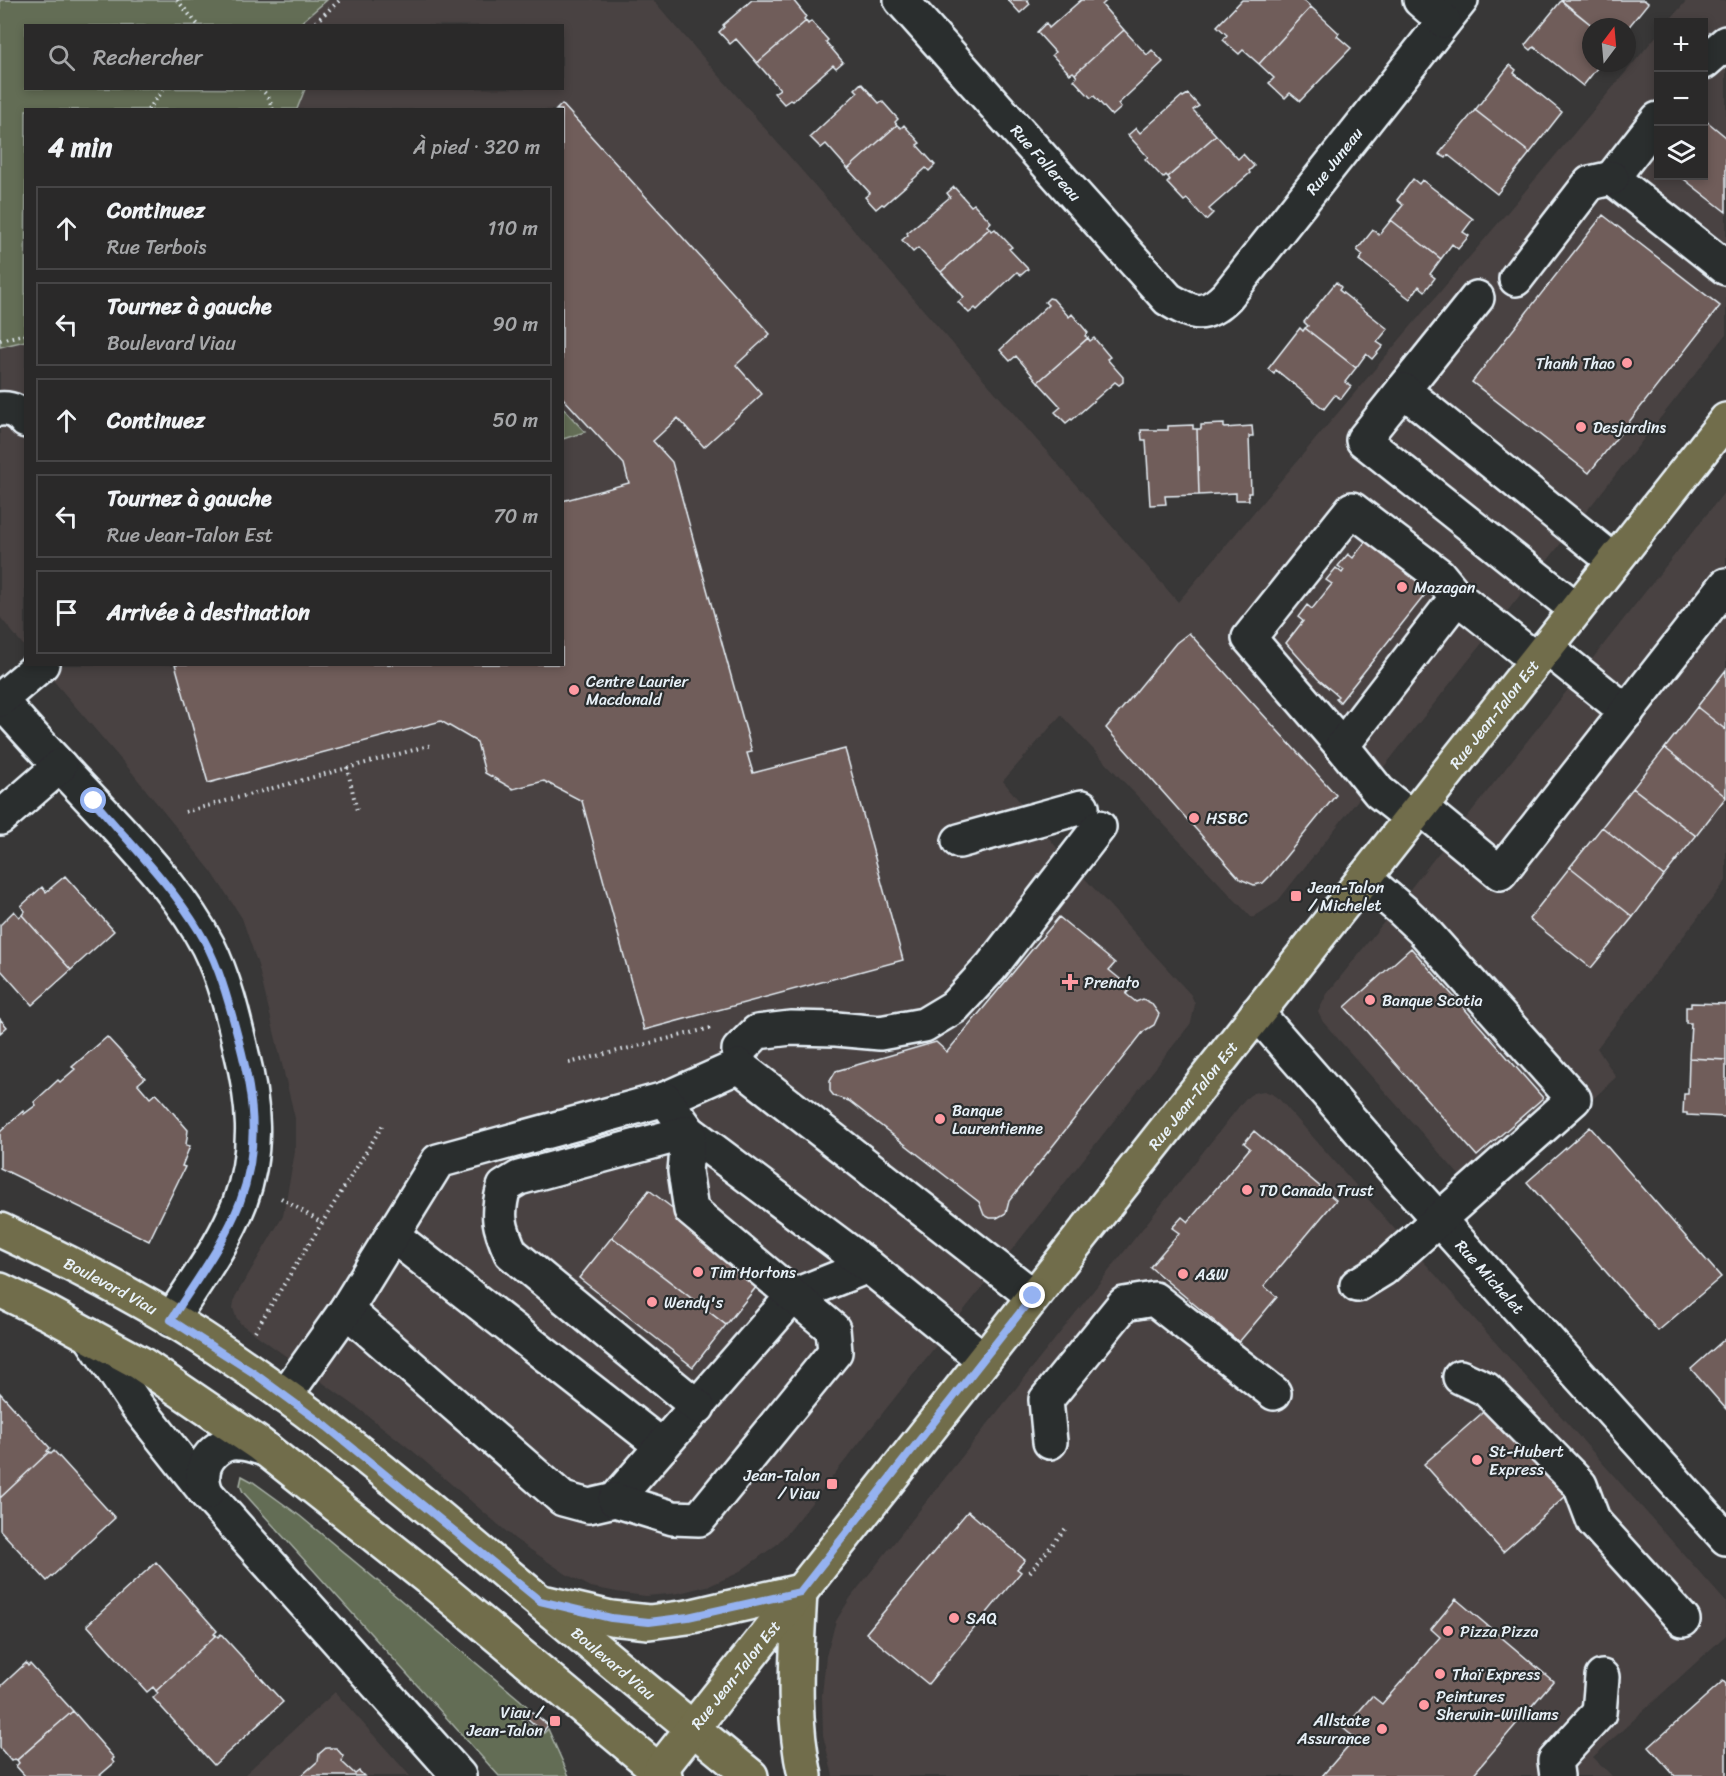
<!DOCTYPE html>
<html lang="fr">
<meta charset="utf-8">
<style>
:root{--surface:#2a2929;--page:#363535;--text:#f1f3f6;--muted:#a5a6a8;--line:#464546}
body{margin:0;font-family:Sriracha,sans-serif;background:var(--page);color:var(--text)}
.controls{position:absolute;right:18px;top:18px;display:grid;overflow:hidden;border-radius:0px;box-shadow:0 3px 9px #0003}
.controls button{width:54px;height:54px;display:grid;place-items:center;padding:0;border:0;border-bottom:2px solid var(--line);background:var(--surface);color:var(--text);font:30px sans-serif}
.compass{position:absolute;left:1582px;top:18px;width:54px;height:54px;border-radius:50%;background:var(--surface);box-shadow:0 3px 9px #0003;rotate:16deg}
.stop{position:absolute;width:18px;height:18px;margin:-14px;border:4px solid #95b2f1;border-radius:50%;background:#fff}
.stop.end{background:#95b2f1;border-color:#fff;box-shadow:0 2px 6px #0008}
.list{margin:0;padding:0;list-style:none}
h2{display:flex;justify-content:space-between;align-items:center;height:78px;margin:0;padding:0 24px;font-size:26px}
h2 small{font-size:20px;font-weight:400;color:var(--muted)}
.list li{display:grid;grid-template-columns:39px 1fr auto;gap:18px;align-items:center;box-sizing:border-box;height:84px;margin:0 12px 12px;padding:0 12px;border:2px solid var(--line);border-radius:0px}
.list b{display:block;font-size:22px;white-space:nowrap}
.list p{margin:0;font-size:20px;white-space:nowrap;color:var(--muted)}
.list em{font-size:20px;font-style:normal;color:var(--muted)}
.icon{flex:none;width:33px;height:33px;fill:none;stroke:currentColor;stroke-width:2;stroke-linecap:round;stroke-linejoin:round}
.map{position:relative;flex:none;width:1726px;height:1776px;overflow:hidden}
.search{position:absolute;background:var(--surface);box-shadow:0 3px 9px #0003;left:24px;top:24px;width:540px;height:66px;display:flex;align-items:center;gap:15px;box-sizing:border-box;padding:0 21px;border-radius:0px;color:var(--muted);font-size:22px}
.panel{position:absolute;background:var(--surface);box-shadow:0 3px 9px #0003;left:24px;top:108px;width:540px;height:558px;border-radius:0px}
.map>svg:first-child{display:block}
.built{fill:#494242}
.green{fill:#636d54;stroke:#a6afa6;stroke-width:1.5}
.building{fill:#705d5a;stroke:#e8f1f8;stroke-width:1.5}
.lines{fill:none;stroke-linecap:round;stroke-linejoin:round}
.minor-casing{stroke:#e8f1f8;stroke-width:38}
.major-casing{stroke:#e8f1f8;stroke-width:38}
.path{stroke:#e8f1f8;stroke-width:4;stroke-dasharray:1.5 4.5;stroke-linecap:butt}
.minor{stroke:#2a2d2e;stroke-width:33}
.major{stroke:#716d4b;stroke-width:33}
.route{stroke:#95b2f1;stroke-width:8}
.poi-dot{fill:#ff9aa2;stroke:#2a2d2e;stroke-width:2}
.labels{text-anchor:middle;stroke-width:4.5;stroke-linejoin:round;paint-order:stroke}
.street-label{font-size:16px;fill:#e8f1f8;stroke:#2a2d2e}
.poi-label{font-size:16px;fill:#e8f1f8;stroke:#2a2d2e;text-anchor:start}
</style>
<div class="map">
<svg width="1726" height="1776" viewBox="0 0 1726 1776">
<rect width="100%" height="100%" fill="#383737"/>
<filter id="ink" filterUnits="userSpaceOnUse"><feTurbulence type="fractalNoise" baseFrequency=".0167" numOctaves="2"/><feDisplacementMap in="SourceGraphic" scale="12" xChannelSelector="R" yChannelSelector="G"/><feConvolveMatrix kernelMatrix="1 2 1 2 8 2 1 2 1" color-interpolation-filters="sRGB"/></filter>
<g filter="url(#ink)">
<!-- built -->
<path class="built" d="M327,0H653L1178,602L1658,34V176H1704V22H1668L1687,0H1726V335L1277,902L1252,918L1061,715L1003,781L1057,848L1191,995L1195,1004L1191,1023L791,1529L776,1545L736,1574L711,1585L679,1593L646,1596L622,1593L591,1587L566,1574L515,1539L414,1452L358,1408L262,1339L241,1324L236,1317L233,1308L235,1297L283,1216L295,1152V1118L258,965L242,918L212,872L130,770L40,665L562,664L563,439L585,432L563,408L562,110L297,109L305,89L562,88V26L298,25Z
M25,341V647L0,617V347Z
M1726,490V881L1597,1048L1616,1077L1484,1203L1323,1022L1318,1012L1327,994Z
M1264,1091L1272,1094L1280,1100L1726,1602V1635L1593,1757L1612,1776H833L823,1735L822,1695L826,1656L836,1621L851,1597L1245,1099L1253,1093Z
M335,1692L410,1776H243Z"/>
<!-- green -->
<path class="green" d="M0,0H327L298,25L26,26V88L305,89L297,109L26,110L25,341L0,347Z
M563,408L585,432L563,439Z
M242,1476L253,1482L300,1516L519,1699L529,1708L522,1718L542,1735L548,1729L569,1776H499L243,1492L240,1485Z"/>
<!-- building -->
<path class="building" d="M752,0H793L806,16L804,19L806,21L757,63L736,39L730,44L719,32L724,27L723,25Z
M1008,0H1028L1027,1L1030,4L1020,13Z
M1081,0H1107L1102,5L1124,30L1075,74L1073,72L1070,74L1052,55L1055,52L1037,32L1046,23L1049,28Z
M1242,0H1303L1311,7L1259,64L1243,50L1239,54L1223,40L1227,35L1217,26Z
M1561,0H1644L1648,3L1627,29V27H1594Z
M1561,1L1594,27H1591V63H1601L1583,86L1534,47L1531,50L1525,45Z
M1311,7L1339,33L1337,36L1351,48L1300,101L1290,93L1285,98L1269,83L1274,78L1259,64Z
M806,21L808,24L811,21L828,40L826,42L843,62L836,68L833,65L792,101L790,100L784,104L774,93L780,89L757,63Z
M1124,30L1147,55L1152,50L1163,62L1118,104L1121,108L1112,116L1094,96L1091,98L1074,80L1077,77L1075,74Z
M1510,65L1516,70L1514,73L1562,112L1530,153L1475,110Z
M861,83L879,103L882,101L898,119L895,122L897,125L848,169L826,144L821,148L810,137L858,92L855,89Z
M1188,94L1199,106L1193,110L1216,135L1168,177L1166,175L1163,178L1145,159L1148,157L1128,135L1136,128L1140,133L1182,96L1183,97Z
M562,104L770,334L736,365L762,394L704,447L678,418L653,441L672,462L752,752L747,753L753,773L845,749L903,960L644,1030L582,801L544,781L513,789L485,773L477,742L441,721L208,783L175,664H562V501L629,483L624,464L562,397V110H556Z
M1475,110L1530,153L1497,194L1448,155L1446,158L1439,154Z
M1704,119L1726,137V212L1680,176H1704Z
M897,125L901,128L904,125L920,143L917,145L935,165L929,171L926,168L884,205L882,204L876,209L865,197L870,193L848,169Z
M1216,135L1238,159L1243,154L1254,166L1249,171L1250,173L1209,209L1213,213L1206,220L1187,199L1184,201L1167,183L1170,180L1168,177Z
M1413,179L1419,184L1422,180L1473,219L1463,232L1469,236L1458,249L1452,244L1441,259L1391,220L1403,205L1397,200Z
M954,187L971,206L974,204L991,222L987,226L990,228L941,272L918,248L913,252L902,240L908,235L907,233L950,197L947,193Z
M1603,215L1720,306L1589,473L1472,382Z
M1391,220L1441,259L1430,274L1435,278L1425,291L1419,286L1410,299L1359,260L1363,255L1357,250L1373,230L1379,235Z
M990,228L992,231L995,229L1012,247L1009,249L1028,269L1021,275L1017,272L977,310L975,308L969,313L958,302L964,297L941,272Z
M1336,282L1341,287L1339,290L1388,329L1377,342L1383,346L1372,359L1366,354L1356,368L1305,328L1308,326L1304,322Z
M1049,298L1053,299L1069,317L1072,314L1088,333L1085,336L1088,338L1038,382L1016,356L1010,361L1000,350L1048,305L1045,302Z
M1300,328L1303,331L1305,328L1356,368L1345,382L1351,386L1341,399L1335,395L1324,409L1276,370L1274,374L1268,369Z
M1088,338L1090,341L1094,338L1110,357L1107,359L1123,377V382L1119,385L1115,382L1072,420L1071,419L1066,423L1055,412L1061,407L1038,382Z
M1224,424V428L1252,426L1253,436H1249L1251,493H1248L1249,500H1236V493L1199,495L1197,429H1201V425Z
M1193,425V429H1197L1199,495L1165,496L1166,504L1150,505L1146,440H1142L1141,430H1168V426Z
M1371,534L1436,581L1340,702L1336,698L1338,696L1318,679L1286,643L1303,621L1298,617L1307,605L1312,609L1332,584L1326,580L1336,568L1342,573L1344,570L1338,566L1348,554L1353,558Z
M1189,633L1336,795L1270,876L1263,883L1254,885L1240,879L1106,728L1176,643Z
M1726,670V730L1697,707Z
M1697,707L1726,730V797L1665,748Z
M1665,748L1726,797L1696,836L1633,788Z
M1633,788L1696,836L1664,876L1602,827Z
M1602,827L1664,876L1633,917L1570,867Z
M1570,867L1633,917L1591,968L1529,919Z
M65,876L114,931L71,970L22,915L25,911L21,906L42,887L46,892Z
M14,911L19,917L22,915L71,970L32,1005L0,969V925Z
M1059,917L1115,963L1109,970L1131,988L1126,994L1136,1002L1143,999L1151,1003L1159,1014L1154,1025L1144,1031L1009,1201L1006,1213L997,1218H990L984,1215L979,1202L849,1101L834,1096L830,1091V1081L836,1071L936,1042L947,1052Z
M1411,948L1543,1098L1477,1156L1345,1007Z
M1691,1003L1726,1004V1060L1689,1058L1691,1023H1686V1007H1691Z
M0,1019L7,1027L0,1033Z
M107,1037L145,1078L138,1084L150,1098L156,1093L188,1130L186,1145L190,1146L182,1166L185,1167L149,1241L0,1168V1132L23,1111L24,1114L36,1105L34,1102L58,1080L60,1082L75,1069L72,1067Z
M1689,1058L1726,1060V1117L1687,1115V1113H1683L1684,1094H1688Z
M1590,1127L1721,1277L1658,1331L1527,1182Z
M1254,1131L1336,1200L1264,1286L1277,1297L1239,1342L1150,1267L1179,1233L1172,1228L1182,1217L1188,1222L1250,1148L1244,1143Z
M649,1190L727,1250L721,1257L757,1286L726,1325L612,1237Z
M612,1237L726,1325L693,1367L579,1278Z
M1726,1338V1409L1691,1369Z
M0,1393L50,1448L47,1451L49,1452L0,1498Z
M1489,1407L1566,1496L1503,1552L1424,1464Z
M54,1451L115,1518L47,1581L0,1530V1498L49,1452L51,1454Z
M968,1511L1025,1560L1017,1569L1021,1572L928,1684L866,1633Z
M156,1562L217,1631L214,1634L216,1635L156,1691L153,1687L147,1692L87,1625Z
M1456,1599L1553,1681L1472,1776H1322L1355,1738L1344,1729L1372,1696L1382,1704L1440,1637L1431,1629Z
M221,1634L283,1702L214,1765L153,1698L158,1693L156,1691L216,1635L218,1637Z
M26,1663L28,1666L30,1664L73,1711L17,1760L15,1759L11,1761L0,1748V1687Z
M1723,1681L1726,1684V1776H1675L1649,1747Z
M73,1711L114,1758L112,1760L114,1763L99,1776H25L16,1766L19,1763L17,1760Z
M531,1711L548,1725L543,1732L526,1717Z
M326,1748H336L343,1756L342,1762L355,1774L359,1771L364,1776H301L318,1761L319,1754Z"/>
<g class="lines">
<defs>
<g id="minor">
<path id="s1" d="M901,0L1168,299C1194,315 1205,318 1227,296L1461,0"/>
<path d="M1420,0L1444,21"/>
<path d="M1704,62L1726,43"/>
<path d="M1658,119L1612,178L1726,268"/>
<path d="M1516,279L1590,183L1612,178"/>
<path d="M1403,390L1477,298"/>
<path d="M0,409C11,408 19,412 26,421"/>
<path d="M1576,609L1363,440L1403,390L1614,561"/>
<path d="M1546,647L1627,712"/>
<path d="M0,700C38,744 78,785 117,827C151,864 185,902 208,946C224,978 233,1015 241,1050C254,1101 259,1151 240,1202C224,1244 195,1282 171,1320"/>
<path d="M0,700L42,664"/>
<path d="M1342,746L1249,638L1352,509L1439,575L1457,597"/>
<path d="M1420,807L1500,873L1726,585"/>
<path d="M0,818L60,766"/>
<path d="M1412,818L1379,792L1342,746L1457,597L1536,660"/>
<path d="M959,841L1082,807"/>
<path id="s2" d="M1257,1013L1404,1181L1726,1538"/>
<path d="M739,1066V1050L757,1032L791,1028L836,1029L880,1033L924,1025L954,1007L991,967L1099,827"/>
<path d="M665,1099L739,1066L1033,1296"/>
<path d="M392,1235L662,1446"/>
<path d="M1357,1285L1383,1269L1574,1099L1423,930L1403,911L1364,878"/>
<path d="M346,1310L563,1499L589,1506L615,1500L793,1296L868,1266"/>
<path d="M90,1336L137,1406L206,1493L459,1776"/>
<path d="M1460,1377L1486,1389L1580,1485L1594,1522L1683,1620"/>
<path d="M285,1396L346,1310L438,1161L665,1099L689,1132L868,1266L983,1359"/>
<path d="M1050,1442L1046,1400L1124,1304L1154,1299L1274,1393"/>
<path d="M206,1493C205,1489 203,1484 203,1479C201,1459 220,1441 239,1443C249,1443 258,1447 267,1450"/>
<path d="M615,1500L673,1518L699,1519L835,1352L833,1329L691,1210L685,1171L689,1132L519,1178L504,1187C496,1215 499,1227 511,1253L698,1407"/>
<path d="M1557,1776L1555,1761L1599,1713L1602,1677"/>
</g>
<g id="major">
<path id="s3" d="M0,1230C69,1262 138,1297 202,1338C311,1409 410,1492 509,1576C589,1643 670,1710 751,1776"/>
<path d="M0,1290L48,1313L140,1363L259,1444L428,1578L665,1776"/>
<path d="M800,1591C797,1654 791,1715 805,1776"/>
<path d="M547,1603L611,1618L649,1622L688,1617L800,1591"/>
<path id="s4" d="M659,1771L1726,420"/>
</g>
</defs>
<!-- minor casing -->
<use href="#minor" class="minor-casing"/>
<!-- major casing -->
<use href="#major" class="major-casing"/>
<!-- path -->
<path class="path" d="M177,0L199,26
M311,26L340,0
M260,88L268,96L273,110
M148,110L165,88
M0,340L26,334
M347,767L357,811
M185,812L432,745
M569,1063L711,1028
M281,1198L322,1223
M255,1331L384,1123
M1030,1572L1066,1528"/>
<!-- minor -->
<use href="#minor" class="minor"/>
<!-- major -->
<use href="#major" class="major"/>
</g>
</g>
<g class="lines" filter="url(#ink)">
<!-- route -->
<path class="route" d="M94,801C130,844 170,883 199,931C215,957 224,986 232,1015C250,1080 264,1137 240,1202C224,1244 195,1282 171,1320L255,1374L327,1427L540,1601L611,1618L649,1622L688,1617L800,1592L1033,1296"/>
</g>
<!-- markers -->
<g class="poi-dot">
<circle cx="1627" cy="363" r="6"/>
<circle cx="1581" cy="427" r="6"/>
<circle cx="1402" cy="587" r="6"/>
<circle cx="574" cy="690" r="6"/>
<circle cx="1194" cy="818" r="6"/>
<rect x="1290" y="890" width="12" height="12" rx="3"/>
<path d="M1067 973h6v6h6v6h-6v6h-6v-6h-6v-6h6z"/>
<circle cx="1370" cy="1000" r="6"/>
<circle cx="940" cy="1119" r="6"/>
<circle cx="1247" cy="1190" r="6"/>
<circle cx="698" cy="1272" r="6"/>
<circle cx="1183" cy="1274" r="6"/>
<circle cx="652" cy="1302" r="6"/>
<circle cx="1477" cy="1460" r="6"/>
<rect x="826" y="1478" width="12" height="12" rx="3"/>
<circle cx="954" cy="1618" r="6"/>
<circle cx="1448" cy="1631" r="6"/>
<circle cx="1440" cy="1674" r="6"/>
<circle cx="1424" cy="1705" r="6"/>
<rect x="549" y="1715" width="12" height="12" rx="3"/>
<circle cx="1382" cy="1729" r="6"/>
</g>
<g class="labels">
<!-- street labels -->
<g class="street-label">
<text dy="6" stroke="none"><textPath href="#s1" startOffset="640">Rue Juneau</textPath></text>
<text dy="6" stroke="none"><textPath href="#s1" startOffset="218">Rue Follereau</textPath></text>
<text dy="6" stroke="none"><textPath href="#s4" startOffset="1347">Rue Jean-Talon Est</textPath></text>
<text dy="6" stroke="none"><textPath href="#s4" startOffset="861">Rue Jean-Talon Est</textPath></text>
<text dy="6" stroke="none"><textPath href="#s2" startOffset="352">Rue Michelet</textPath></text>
<text dy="6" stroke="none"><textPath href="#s3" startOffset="124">Boulevard Viau</textPath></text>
<text dy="6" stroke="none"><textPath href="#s3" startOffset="754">Boulevard Viau</textPath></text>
<text dy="6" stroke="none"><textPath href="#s4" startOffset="123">Rue Jean-Talon Est</textPath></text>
</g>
<!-- poi labels -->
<g class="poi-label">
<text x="1615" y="369" text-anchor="end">Thanh Thao</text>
<text x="1593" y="433">Desjardins</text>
<text x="1414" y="593">Mazagan</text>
<text x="586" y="687">Centre Laurier<tspan x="586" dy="18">Macdonald</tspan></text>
<text x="1206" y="824">HSBC</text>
<text x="1308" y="893">Jean-Talon<tspan x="1308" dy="18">/ Michelet</tspan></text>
<text x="1084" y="988">Prenato</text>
<text x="1382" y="1006">Banque Scotia</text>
<text x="952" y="1116">Banque<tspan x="952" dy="18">Laurentienne</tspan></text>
<text x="1259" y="1196">TD Canada Trust</text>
<text x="710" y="1278">Tim Hortons</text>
<text x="1195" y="1280">A&amp;W</text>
<text x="664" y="1308">Wendy's</text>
<text x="1489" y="1457">St-Hubert<tspan x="1489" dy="18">Express</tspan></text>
<text x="820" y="1481" text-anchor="end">Jean-Talon<tspan x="820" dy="18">/ Viau</tspan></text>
<text x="966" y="1624">SAQ</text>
<text x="1460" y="1637">Pizza Pizza</text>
<text x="1452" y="1680">Thaï Express</text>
<text x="1436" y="1702">Peintures<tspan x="1436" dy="18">Sherwin-Williams</tspan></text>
<text x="543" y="1718" text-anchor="end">Viau /<tspan x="543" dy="18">Jean-Talon</tspan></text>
<text x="1370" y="1726" text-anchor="end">Allstate<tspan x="1370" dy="18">Assurance</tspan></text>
</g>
</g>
</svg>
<div class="controls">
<button>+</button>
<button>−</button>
<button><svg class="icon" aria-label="layers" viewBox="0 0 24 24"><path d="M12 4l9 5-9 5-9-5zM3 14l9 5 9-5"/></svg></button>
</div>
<svg class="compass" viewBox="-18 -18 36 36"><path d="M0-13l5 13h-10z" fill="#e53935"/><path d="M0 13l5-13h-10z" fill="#a5a6a8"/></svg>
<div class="stop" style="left:94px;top:801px"></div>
<div class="stop end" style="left:1033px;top:1296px"></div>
<div class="search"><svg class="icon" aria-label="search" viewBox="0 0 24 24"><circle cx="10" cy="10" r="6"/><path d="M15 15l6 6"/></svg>Rechercher</div>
<section class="panel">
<h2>4 min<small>À pied · 320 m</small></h2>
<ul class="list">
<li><svg class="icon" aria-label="ahead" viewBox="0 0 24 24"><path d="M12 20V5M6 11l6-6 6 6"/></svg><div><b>Continuez</b><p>Rue Terbois</p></div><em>110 m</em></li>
<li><svg class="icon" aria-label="left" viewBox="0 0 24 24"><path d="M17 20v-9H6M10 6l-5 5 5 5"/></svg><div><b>Tournez à gauche</b><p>Boulevard Viau</p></div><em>90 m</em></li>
<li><svg class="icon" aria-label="ahead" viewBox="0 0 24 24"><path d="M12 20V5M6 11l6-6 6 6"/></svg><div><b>Continuez</b></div><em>50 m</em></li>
<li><svg class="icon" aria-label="left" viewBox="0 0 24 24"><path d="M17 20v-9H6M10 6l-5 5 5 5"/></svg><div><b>Tournez à gauche</b><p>Rue Jean-Talon Est</p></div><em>70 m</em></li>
<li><svg class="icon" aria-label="arrive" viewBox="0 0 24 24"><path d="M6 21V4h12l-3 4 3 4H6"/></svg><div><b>Arrivée à destination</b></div></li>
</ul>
</section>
</div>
